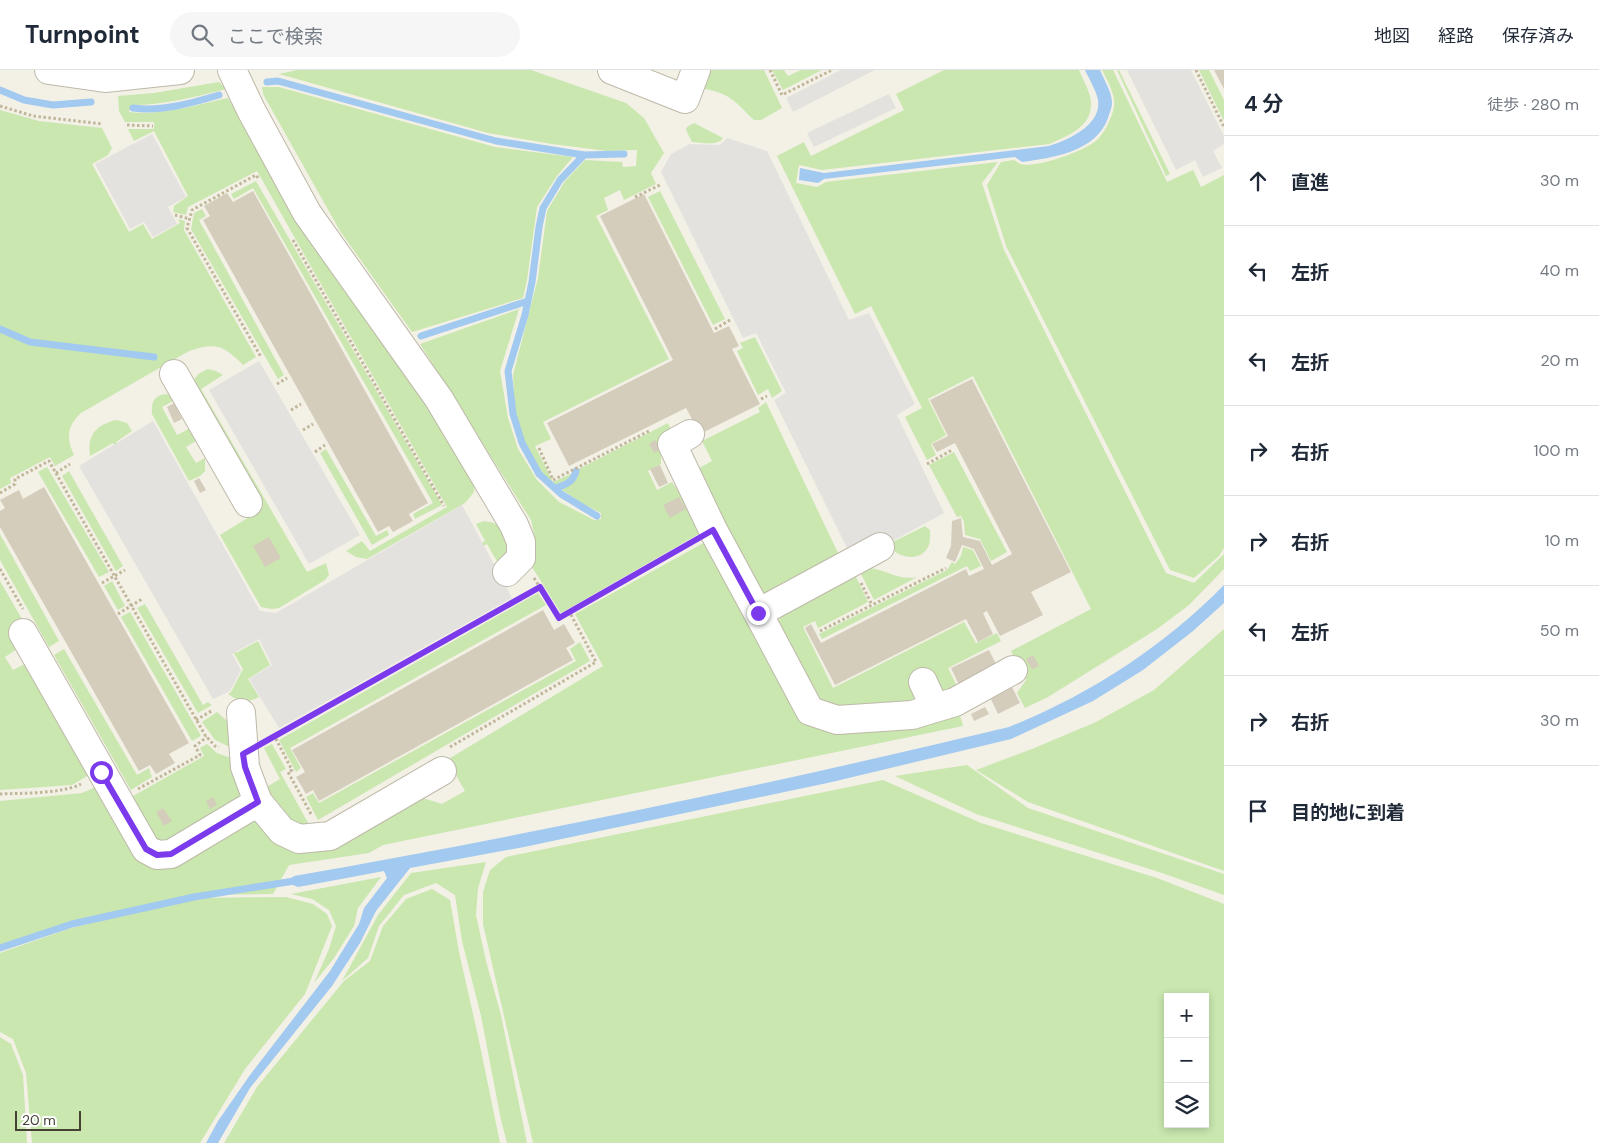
<!DOCTYPE html>
<html lang="ja">
<meta charset="utf-8">
<style>
:root{--surface:#fff;--page:#f6f6f7;--text:#1f2937;--muted:#747a83;--line:#e0e1e3}
body{margin:0;font-family:"DM Sans","Noto Sans JP",sans-serif;background:var(--page);color:var(--text)}
.controls{position:absolute;right:15px;bottom:15px;display:grid;overflow:hidden;border-radius:0px;box-shadow:0 2px 8px #0003}
.controls button{width:45px;height:45px;display:grid;place-items:center;padding:0;border:0;border-bottom:1px solid var(--line);background:var(--surface);color:var(--text);font:25px sans-serif}
.scale{position:absolute;left:15px;bottom:12px;width:66px;box-sizing:border-box;padding-left:5px;border:2px solid #464135;border-top:0;font-size:14px;line-height:18px;white-space:nowrap;color:#464135;-webkit-text-stroke:4px #fff;paint-order:stroke}
.stop{position:absolute;width:15px;height:15px;margin:-11px;border:4px solid #7c3aed;border-radius:50%;background:#fff}
.stop.end{background:#7c3aed;border-color:#fff;box-shadow:0 1px 5px #0008}
.list{margin:0;padding:0;list-style:none}
h2{display:flex;justify-content:space-between;align-items:center;height:65px;margin:0;padding:0 20px;font-size:21px}
h2 small{font-size:16px;font-weight:400;color:var(--muted)}
.list li{display:grid;grid-template-columns:32px 1fr auto;gap:15px;align-items:center;box-sizing:border-box;height:90px;padding:0 20px;border-top:1px solid var(--line)}
.list b{display:block;font-size:19px;white-space:nowrap}
.list em{font-size:16px;font-style:normal;color:var(--muted)}
.icon{flex:none;width:28px;height:28px;fill:none;stroke:currentColor;stroke-width:2;stroke-linecap:round;stroke-linejoin:round}
.map{position:relative;flex:none;width:1224px;height:1073px;overflow:hidden}
header{display:flex;align-items:center;gap:30px;box-sizing:border-box;height:70px;padding:0 25px;background:var(--surface);border-bottom:1px solid var(--line)}
header strong{font-size:24px}
nav{display:flex;gap:28px;margin-inline-start:auto;font-size:18px}
.search{width:350px;height:45px;background:var(--page);display:flex;align-items:center;gap:12px;box-sizing:border-box;padding:0 18px;border-radius:28px;color:var(--muted);font-size:19px}
main{display:flex}
aside{flex:1;background:var(--surface)}
.map>svg:first-child{display:block}
.green{fill:#c9e7af;fill-rule:evenodd}
.parking{fill:#e4e2de}
.water{fill:#a2c9f0}
.lines{fill:none;stroke-linecap:round;stroke-linejoin:round}
.stream{stroke:#a2c9f0;stroke-width:7}
.building{fill:#d5cdbc}
.minor-casing{stroke:#beb9a9;stroke-width:30}
.path{stroke:#c0b69a;stroke-width:3;stroke-dasharray:2.5 2.5;stroke-linecap:butt}
.minor{stroke:#fff;stroke-width:28}
.route{stroke:#7c3aed;stroke-width:6}
</style>
<header>
<strong>Turnpoint</strong>
<div class="search"><svg class="icon" aria-label="search" viewBox="0 0 24 24"><circle cx="10" cy="10" r="6"/><path d="M15 15l6 6"/></svg>ここで検索</div>
<nav><a>地図</a><a>経路</a><a>保存済み</a></nav>
</header>
<main>
<div class="map">
<svg width="1224" height="1073" viewBox="0 0 1224 1073">
<rect width="100%" height="100%" fill="#f3f0e6"/>
<!-- green -->
<path class="green" d="M297,0H531L626,33L644,48L664,83L651,103L656,114L624,130L620,120L604,128L608,140L596,146L669,289L543,352L551,369L535,376L553,412L573,403C569,412 564,414 555,416L541,403L524,372L515,343L513,305L538,208L547,141L565,111L585,90L622,92L623,97L636,96L637,80L607,81L552,74L488,63L279,4Z
M705,0H764L782,38L761,50H754C736,33 732,24 705,19L702,12Z
M772,0H784L788,6L801,0H822L783,20Z
M944,0H1079C1083,10 1091,23 1091,33C1092,57 1067,66 1049,74L822,100L799,95L796,113L817,117L826,112L998,92L982,113L1004,180L1166,503L1194,513L1224,484V499L1189,535L1157,559L1048,627L1025,638L1017,623L1026,610L1011,581L1091,539L973,306L928,329L946,365L931,374L936,385L927,390L905,347L922,338L871,236L855,244L777,86L804,72L811,86L904,40L896,24Z
M1102,0H1113L1167,112L1193,100L1201,117L1224,105V478L1219,486L1194,508L1170,500L1006,176L987,115L1001,92L1014,90C1016,91 1018,93 1020,94C1035,99 1089,80 1099,68C1106,60 1112,47 1114,37C1116,25 1107,10 1102,0Z
M1117,0H1119L1170,104L1166,106Z
M1199,0H1209L1224,30V51Z
M219,12L226,19C195,27 164,35 131,35L129,42C162,46 196,35 228,28L284,129L343,219L411,313L475,413L474,422L465,433L367,489L356,487L346,481L362,471L370,481L447,437L257,101L188,137L186,145L173,142L174,136L188,126L154,61L134,71L128,59H154V52H125L119,41L118,26L154,23Z
M262,17H279L495,77L573,87L557,106L537,137L527,210L523,228L412,262L340,161L263,24Z
M0,40L39,51L102,58L112,78L108,85L92,94L129,162L143,154L152,169L180,153L178,149L185,151L184,160L256,287L243,295C224,275 215,272 189,281L81,343C67,356 66,368 74,385L55,396L50,387L10,408L11,413L0,419Z
M694,53L723,68C717,77 701,72 692,72L686,60L687,57Z
M256,111L442,435L415,449L413,444L433,433L253,118L234,129L231,124Z
M660,121L725,249L713,255L648,127Z
M202,139L206,146L199,150L284,305L278,309L191,159L194,143Z
M519,239L500,301L508,348L518,379L537,410L559,432L594,450L601,449V443L581,433L561,419C572,416 577,409 579,399L668,353L674,366L661,372V394L648,401L657,420L672,412L704,461L561,543L532,497C538,480 535,467 531,450L420,274Z
M755,267L782,321L772,328L768,319L758,325L737,281L743,278L740,273Z
M208,299L216,301L223,305L201,319L307,502L326,493L329,505L325,510L279,538L272,539L261,537L220,465L261,440L193,323C193,309 194,305 208,299Z
M167,324L175,330L162,337L177,365L192,357L199,369L186,377L196,393L205,388V401L200,406L189,411L152,344C151,332 154,325 167,324Z
M766,332L840,487L773,522L765,523L757,520L692,402L712,391L702,371L760,342L758,338Z
M116,350L127,353L132,361L116,372L236,583L258,571L270,595L248,609L259,627C248,633 239,632 228,624L231,622L243,599L113,373L90,386C87,365 96,355 116,350Z
M326,379L376,466L387,460L389,465L372,475L320,383Z
M954,382L1007,482L991,491L980,469L965,465L964,452L961,446L957,447L929,395Z
M47,397L109,502L99,507L38,402Z
M69,401L123,496L116,501L62,406Z
M484,451L494,453L500,457L508,476L506,485L498,493L487,474L294,583L292,579L485,471L476,454Z
M925,456L930,460C930,467 931,474 926,480C917,492 898,487 890,477L891,473Z
M0,464L59,571L49,577L0,490Z
M709,470L803,648L959,642L963,656L383,775L369,783L289,795L273,824L194,825L72,854L0,879V731L82,723L100,715L136,782L255,748L280,770L416,726L442,734L465,721L447,690L603,596L575,544Z
M963,477L973,480L981,496L970,501L967,496L822,569L819,564L947,500L952,492L955,494L961,486Z
M870,498C886,500 899,511 917,507L874,530L860,502Z
M855,505L868,532L818,558L815,551L803,557L833,618L964,552L976,573L997,563L1001,571L948,598L958,618L921,631L842,640L817,636L778,554L781,545Z
M0,511L26,556L20,577L5,587L13,600L23,595L33,593L94,702L72,715L0,720Z
M112,511L125,536L118,540L104,516Z
M538,523L546,535L290,678L301,698L296,702L279,670Z
M145,534L203,635L208,632L212,635L198,643L137,538Z
M130,542L201,666L192,671L121,547Z
M1224,559V801L1028,732L976,700L1032,679L1096,652L1154,620Z
M580,572L590,591L318,750L306,727L313,723L319,733L576,591L570,579Z
M64,579L137,705L149,698L152,707L131,720L54,585Z
M217,642L227,651L234,679L215,670L202,652Z
M207,674L217,683L234,689L243,731L171,776L155,775L126,730L204,686L200,678Z
M272,674L286,699L280,702L312,760L296,761L268,733L267,717L280,709L264,678Z
M967,695L1028,738L1224,804V825L1162,803L976,744L895,706Z
M883,710L981,753L1157,808L1224,834V1073H533L483,854V822L490,800L506,787ZM1168,927H1205V1054H1168Z
M486,792L478,818L476,845L486,891L501,945L527,1073H507L501,1050L481,946L462,871L455,825L436,813L404,825L379,856L368,888L342,911L378,845L411,803Z
M381,807L358,838L354,856L334,888L314,913L329,879L336,856L329,840L312,829L291,824Z
M432,819L450,830L459,882L478,966L500,1073H224L257,1017L344,911L370,891L383,856L406,829Z
M286,827L313,834L327,844L332,856L305,924L245,999L200,1073H32L26,1003L13,969L0,962V883L68,859L194,828Z
M0,967L11,974L23,1005L27,1073H0Z"/>
<!-- parking -->
<path class="parking" d="M841,0H875L793,42L786,28Z
M1127,0H1191L1224,66V74L1213,81L1222,98L1203,107L1195,90L1176,100Z
M889,24L896,38L814,77L807,63Z
M152,64L186,127L168,137L177,154L153,167L144,152L130,159L95,94Z
M727,68L767,81L849,250L869,243L915,334L897,345L944,443L889,473L850,484L774,330L786,323L756,263L743,268L661,102L671,84L690,74L720,75Z
M259,291L360,465L309,494L209,320Z
M153,351L260,541L276,543L462,435L512,528L279,658L249,609L272,595L259,569L232,584L241,600L230,621L213,629L79,396Z"/>
<!-- water -->
<path class="water" d="M1085,0H1100C1104,10 1112,22 1112,33C1112,38 1109,44 1108,48C1096,82 1052,88 1022,92L1015,87L824,109L818,113L799,110L800,98L824,103L1049,76C1068,70 1102,55 1098,30C1096,20 1089,9 1085,0Z
M1224,515V533L1193,561L1143,600L1093,631L1011,669L832,712L524,777L410,798L376,841L360,873L332,916L250,1018L218,1073H206L218,1051L250,1005L330,901L359,854L364,838L387,808L384,801L298,817L286,812L294,806C534,764 772,714 1009,657C1089,625 1163,577 1224,515Z"/>
<g class="lines">
<!-- stream -->
<path class="stream" d="M267,12L278,11L496,71L584,85L624,84
M0,20L24,30L53,35L91,32
M133,38C161,42 192,33 219,25
M584,85L560,110L543,138L539,157L532,212L525,245L508,301L513,344L522,373L539,404L561,424L597,446
M0,259L30,272L154,287
M421,266L528,231
M555,418C566,415 573,412 576,401
M0,878L72,854L194,827L294,811"/>
</g>
<!-- building -->
<path class="building" d="M1214,0H1224V19Z
M253,121L428,433L409,444L413,451L393,462L389,456L378,462L203,150L210,146L204,136L227,123L233,132Z
M644,124L714,263L729,256L739,276L732,279L760,334L700,364L686,338L569,396L547,353L673,290L600,146Z
M972,309L1071,502L1031,522L1043,545L1000,566L987,541L983,543L993,564L978,572L966,549L835,615L805,558L811,554L821,573L966,499L969,506L984,499L974,479L962,475L955,492L946,488L951,476L952,451L961,448L963,467L980,471L992,495L1012,484L955,373L937,382L932,374L948,366L930,330Z
M174,333L182,349L174,353L167,337Z
M655,370L661,379L654,383L649,374Z
M660,395L668,413L659,417L650,399Z
M199,408L206,420L200,423L194,411Z
M44,417L189,673L169,684L175,693L156,704L150,695L139,701L0,457V441L5,438L0,430L19,420L23,429Z
M679,427L686,439L670,448L663,435Z
M269,467L281,488L265,497L253,476Z
M543,540L554,560L564,554L575,573L566,578L573,590L319,731L313,720L306,724L296,707L305,702L292,680Z
M989,580L998,598L960,617L951,598Z
M1033,585L1039,596L1032,599L1026,589Z
M1011,615L1020,633L998,644L989,625Z
M985,637L989,644L974,651L971,644Z
M213,727L217,735L210,739L206,731Z
M163,738L172,751L164,756L156,742Z"/>
<g class="lines">
<defs>
<path id="minor" d="M49,0L105,8L180,0
M232,0L251,40L307,143L439,329L514,455L521,472V488L507,502
M612,0L685,29L696,0
M174,304L248,433
M690,364L672,374L713,460L758,543L880,477
M758,543L810,641L837,650L912,645L955,632L1013,600
M23,563L146,779L157,785L171,784L258,732
M923,612L935,638
M241,643L245,697L258,732L282,761L299,769L330,766L442,701"/>
</defs>
<!-- minor casing -->
<use href="#minor" class="minor-casing"/>
<!-- path -->
<path class="path" d="M770,0L782,25L832,0
M1196,0L1224,57
M0,36L33,46L103,54
M127,55L153,56
M258,108L256,105L192,140L187,158L261,287
M635,127L662,114
M175,145L190,149
M293,170L444,436
M715,259L730,250
M277,314L287,308
M761,329L767,326
M291,340L301,334
M303,360L313,354
M539,378L553,410L651,360
M315,382L325,375
M927,394L952,380
M56,403L70,394
M0,423L15,414V409L49,391L205,665L215,676L219,677
M0,499L23,539
M534,508L559,547L693,471
M102,513L125,500
M861,513L872,535
M118,544L142,529
M820,561L946,498
M196,650L213,640
M450,677L596,592L569,541
M138,719L200,685L195,676L207,667
M0,724C22,723 61,724 81,714
M311,744L288,702L292,700L275,667L539,517"/>
<!-- minor -->
<use href="#minor" class="minor"/>
</g>
<g class="lines">
<!-- route -->
<path class="route" d="M101,702L146,779L157,785L171,784L258,732L245,697L243,684L540,517L559,548L713,460L758,543"/>
</g>
</svg>
<div class="controls">
<button>+</button>
<button>−</button>
<button><svg class="icon" aria-label="layers" viewBox="0 0 24 24"><path d="M12 4l9 5-9 5-9-5zM3 14l9 5 9-5"/></svg></button>
</div>
<div class="scale">20 m</div>
<div class="stop" style="left:101px;top:702px"></div>
<div class="stop end" style="left:758px;top:543px"></div>
</div>
<aside>
<h2>4 分<small>徒歩 · 280 m</small></h2>
<ul class="list">
<li><svg class="icon" aria-label="ahead" viewBox="0 0 24 24"><path d="M12 20V5M6 11l6-6 6 6"/></svg><div><b>直進</b></div><em>30 m</em></li>
<li><svg class="icon" aria-label="left" viewBox="0 0 24 24"><path d="M17 20v-9H6M10 6l-5 5 5 5"/></svg><div><b>左折</b></div><em>40 m</em></li>
<li><svg class="icon" aria-label="left" viewBox="0 0 24 24"><path d="M17 20v-9H6M10 6l-5 5 5 5"/></svg><div><b>左折</b></div><em>20 m</em></li>
<li><svg class="icon" aria-label="right" viewBox="0 0 24 24"><path d="M7 20v-9h11M14 6l5 5-5 5"/></svg><div><b>右折</b></div><em>100 m</em></li>
<li><svg class="icon" aria-label="right" viewBox="0 0 24 24"><path d="M7 20v-9h11M14 6l5 5-5 5"/></svg><div><b>右折</b></div><em>10 m</em></li>
<li><svg class="icon" aria-label="left" viewBox="0 0 24 24"><path d="M17 20v-9H6M10 6l-5 5 5 5"/></svg><div><b>左折</b></div><em>50 m</em></li>
<li><svg class="icon" aria-label="right" viewBox="0 0 24 24"><path d="M7 20v-9h11M14 6l5 5-5 5"/></svg><div><b>右折</b></div><em>30 m</em></li>
<li><svg class="icon" aria-label="arrive" viewBox="0 0 24 24"><path d="M6 21V4h12l-3 4 3 4H6"/></svg><div><b>目的地に到着</b></div></li>
</ul>
</aside>
</main>
